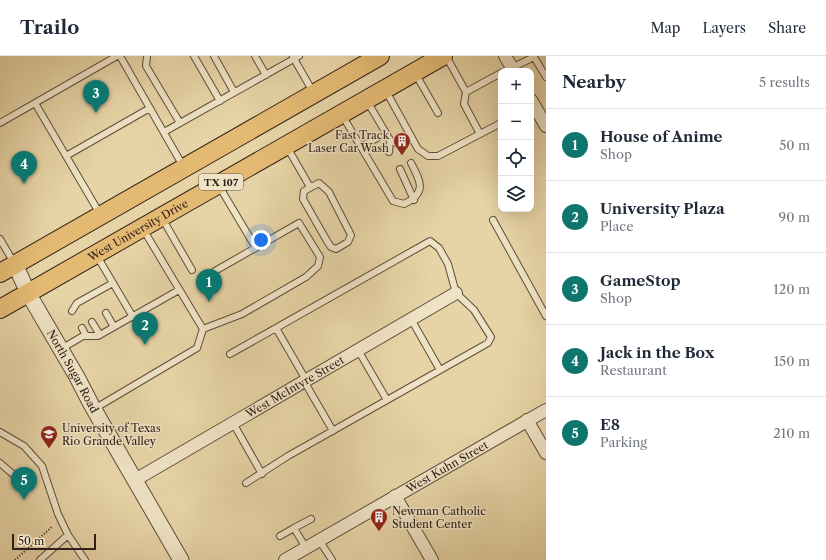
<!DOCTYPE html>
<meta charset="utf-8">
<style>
:root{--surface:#fff;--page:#f6f6f7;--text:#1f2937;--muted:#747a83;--line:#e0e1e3;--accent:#0f766e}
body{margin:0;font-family:"Libre Caslon Text",serif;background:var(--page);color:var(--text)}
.controls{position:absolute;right:12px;top:12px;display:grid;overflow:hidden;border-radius:8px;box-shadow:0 4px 16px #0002}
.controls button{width:36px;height:36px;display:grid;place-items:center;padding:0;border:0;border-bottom:1px solid var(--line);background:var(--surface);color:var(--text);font:20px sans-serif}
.scale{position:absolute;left:12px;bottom:10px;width:84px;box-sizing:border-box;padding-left:4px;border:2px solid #302019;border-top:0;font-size:11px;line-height:14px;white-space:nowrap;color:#302019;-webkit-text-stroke:3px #efe3c5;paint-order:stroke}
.you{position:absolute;left:261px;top:184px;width:14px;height:14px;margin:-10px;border:3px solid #fff;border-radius:50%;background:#1a73e8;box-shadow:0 0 0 6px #1a73e833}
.badge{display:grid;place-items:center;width:26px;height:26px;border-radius:50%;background:var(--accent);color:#fff;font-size:13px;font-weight:700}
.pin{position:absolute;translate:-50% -33px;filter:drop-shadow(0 1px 2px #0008)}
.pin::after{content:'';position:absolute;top:21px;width:14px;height:12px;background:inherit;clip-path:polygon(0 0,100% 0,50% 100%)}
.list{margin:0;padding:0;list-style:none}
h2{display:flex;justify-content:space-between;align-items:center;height:52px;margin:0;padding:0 16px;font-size:17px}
h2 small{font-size:13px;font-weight:400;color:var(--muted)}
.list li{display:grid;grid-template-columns:26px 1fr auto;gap:12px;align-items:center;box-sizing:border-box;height:72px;padding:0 16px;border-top:1px solid var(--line)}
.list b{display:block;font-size:15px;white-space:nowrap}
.list p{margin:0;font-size:13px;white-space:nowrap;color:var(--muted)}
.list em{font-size:13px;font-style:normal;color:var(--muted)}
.icon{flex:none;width:22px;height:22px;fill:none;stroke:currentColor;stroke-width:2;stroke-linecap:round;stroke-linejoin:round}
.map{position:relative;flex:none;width:546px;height:504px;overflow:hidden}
header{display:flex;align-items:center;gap:24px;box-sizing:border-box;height:56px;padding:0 20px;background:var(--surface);border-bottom:1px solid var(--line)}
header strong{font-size:19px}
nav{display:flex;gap:22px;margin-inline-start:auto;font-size:14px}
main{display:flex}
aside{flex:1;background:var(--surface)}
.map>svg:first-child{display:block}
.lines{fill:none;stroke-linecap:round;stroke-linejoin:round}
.service-casing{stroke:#5e4d3c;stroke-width:8}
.minor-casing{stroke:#5e4d3c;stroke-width:14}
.tertiary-casing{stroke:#5e4d3c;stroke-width:17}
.primary-casing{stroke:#302019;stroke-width:20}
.path{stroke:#302019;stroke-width:2;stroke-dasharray:1 2;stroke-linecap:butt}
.service{stroke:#efe3c5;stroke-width:6}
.minor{stroke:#efe3c5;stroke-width:12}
.tertiary{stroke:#efe3c5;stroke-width:15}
.primary{stroke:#e4ba73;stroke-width:18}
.labels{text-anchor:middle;stroke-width:3;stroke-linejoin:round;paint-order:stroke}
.shield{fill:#efe3c5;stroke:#695a4d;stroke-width:1}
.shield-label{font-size:10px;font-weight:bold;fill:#302019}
.poi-label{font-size:11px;fill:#302019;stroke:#efe3c5;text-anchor:start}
.street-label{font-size:11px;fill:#302019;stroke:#efe3c5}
</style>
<header>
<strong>Trailo</strong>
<nav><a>Map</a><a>Layers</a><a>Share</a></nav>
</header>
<main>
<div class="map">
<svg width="546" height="504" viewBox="0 0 546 504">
<rect width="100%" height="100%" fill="#e7d4a6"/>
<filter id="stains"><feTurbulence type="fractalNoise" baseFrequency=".005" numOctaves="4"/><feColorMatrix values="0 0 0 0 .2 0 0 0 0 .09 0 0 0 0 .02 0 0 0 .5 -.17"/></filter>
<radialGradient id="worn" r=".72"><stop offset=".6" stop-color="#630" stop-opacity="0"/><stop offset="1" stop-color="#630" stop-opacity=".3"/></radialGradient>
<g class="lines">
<defs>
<path id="service" d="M120,0L183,110
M147,0L146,10L180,67
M194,0L220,45
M214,0L234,36
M255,0L266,19
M446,0L466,36L501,17
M293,1L313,36
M505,15L534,1L546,21
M415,17L438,57
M386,35L418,93L428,100H438L501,67
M466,36L464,48L480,78
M367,45L390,84L400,89
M342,59L393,145L404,148C427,137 421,126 411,107
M0,67L35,47
M164,76L299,0
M287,91L310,131
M361,91L386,77
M389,96L390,84
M66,100L150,52
M400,113L414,144
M319,127L329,136L351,179L348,186L336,193L331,191L327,185L303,143L304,135Z
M219,130L256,192
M100,158L35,47L117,0
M162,162L192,214
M493,164L546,260
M0,183L14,207
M97,200L133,261
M72,255L77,247L113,227
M106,257L114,271
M411,263L440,314
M92,266L100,279
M82,272L86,280
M276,272L306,324
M203,273L242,258L306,221L318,210L320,201L299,167L215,215
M61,293L83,280H98L179,234
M358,294L387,344
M230,298L430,185L439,192L448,208L456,237L474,254L491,281L488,287L288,400L246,427
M304,325L333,375
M94,353L197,292L203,273L143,173
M233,367L262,418
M0,376L24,390L42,410L58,458L68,479L85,504
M0,407L22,426
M294,472L311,463
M280,480L294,472L306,492
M319,484L332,504
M40,504L68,479"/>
<g id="minor">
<path d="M505,0L514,15"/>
<path d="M531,44L546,70"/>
<path d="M527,364L546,397"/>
<path id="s1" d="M135,424L456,237"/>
<path d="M395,440L432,504"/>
<path id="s2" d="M285,504L546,354"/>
</g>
<g id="tertiary">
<path id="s3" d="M15,208L28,237L77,321L92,350L181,504"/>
</g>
<g id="primary">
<path d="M0,217L380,0"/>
<path id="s4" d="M0,253L443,0"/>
</g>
</defs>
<!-- service casing -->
<use href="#service" class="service-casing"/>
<!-- minor casing -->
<use href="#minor" class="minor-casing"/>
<!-- tertiary casing -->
<use href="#tertiary" class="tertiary-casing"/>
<!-- primary casing -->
<use href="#primary" class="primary-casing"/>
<!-- path -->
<path class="path" d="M15,504L53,470"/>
<!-- service -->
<use href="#service" class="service"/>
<!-- minor -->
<use href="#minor" class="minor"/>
<!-- tertiary -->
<use href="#tertiary" class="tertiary"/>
<!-- primary -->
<use href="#primary" class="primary"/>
</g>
<!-- icons -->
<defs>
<symbol id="building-pin" viewBox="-11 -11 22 30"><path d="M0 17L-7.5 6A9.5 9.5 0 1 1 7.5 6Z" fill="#8f2418" stroke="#efe3c5"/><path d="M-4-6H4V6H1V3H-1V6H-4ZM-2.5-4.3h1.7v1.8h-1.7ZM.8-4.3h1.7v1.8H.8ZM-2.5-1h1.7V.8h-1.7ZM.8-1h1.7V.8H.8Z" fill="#fff"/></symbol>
<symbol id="university-pin" viewBox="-11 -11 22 30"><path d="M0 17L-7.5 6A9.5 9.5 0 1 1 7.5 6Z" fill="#8f2418" stroke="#efe3c5"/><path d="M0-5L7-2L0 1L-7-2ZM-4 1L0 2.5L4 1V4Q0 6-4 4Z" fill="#fff"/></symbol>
</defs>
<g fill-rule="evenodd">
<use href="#building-pin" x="392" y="75" width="20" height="27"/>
<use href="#university-pin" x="39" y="368" width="20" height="27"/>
<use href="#building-pin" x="369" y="451" width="20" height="27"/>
</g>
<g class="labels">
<!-- shield labels -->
<rect class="shield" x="199" y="118" width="44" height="16" rx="3"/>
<g class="shield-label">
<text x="221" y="130">TX 107</text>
</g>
<!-- poi labels -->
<g class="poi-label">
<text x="389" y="83" text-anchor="end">Fast Track<tspan x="389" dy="13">Laser Car Wash</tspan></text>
<text x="62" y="376">University of Texas<tspan x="62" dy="13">Rio Grande Valley</tspan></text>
<text x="392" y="459">Newman Catholic<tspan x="392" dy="13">Student Center</tspan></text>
</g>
<!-- street labels -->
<g class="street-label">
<text dy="4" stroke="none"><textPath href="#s4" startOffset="159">West University Drive</textPath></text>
<text dy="4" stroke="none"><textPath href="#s3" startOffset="122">North Sugar Road</textPath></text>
<text dy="4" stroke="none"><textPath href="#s1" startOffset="185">West McIntyre Street</textPath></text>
<text dy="4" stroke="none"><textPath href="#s2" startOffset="187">West Kuhn Street</textPath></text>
</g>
</g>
<rect width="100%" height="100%" filter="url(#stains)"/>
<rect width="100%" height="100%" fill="url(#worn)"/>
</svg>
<div class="controls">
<button>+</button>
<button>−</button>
<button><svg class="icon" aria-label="locate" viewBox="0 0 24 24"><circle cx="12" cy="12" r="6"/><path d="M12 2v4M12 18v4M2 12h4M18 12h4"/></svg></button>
<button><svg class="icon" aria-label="layers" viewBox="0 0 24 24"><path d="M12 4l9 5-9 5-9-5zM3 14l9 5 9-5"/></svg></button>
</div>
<div class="scale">50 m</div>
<div class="you"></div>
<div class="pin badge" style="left:209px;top:246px">1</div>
<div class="pin badge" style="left:145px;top:289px">2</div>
<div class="pin badge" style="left:96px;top:57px">3</div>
<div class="pin badge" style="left:24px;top:128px">4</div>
<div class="pin badge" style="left:24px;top:444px">5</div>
</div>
<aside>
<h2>Nearby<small>5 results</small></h2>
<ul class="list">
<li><span class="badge">1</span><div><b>House of Anime</b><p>Shop</p></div><em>50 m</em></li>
<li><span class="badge">2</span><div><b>University Plaza</b><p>Place</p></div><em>90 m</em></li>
<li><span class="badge">3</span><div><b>GameStop</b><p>Shop</p></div><em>120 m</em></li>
<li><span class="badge">4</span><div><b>Jack in the Box</b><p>Restaurant</p></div><em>150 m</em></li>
<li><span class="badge">5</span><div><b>E8</b><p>Parking</p></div><em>210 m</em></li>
</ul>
</aside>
</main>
